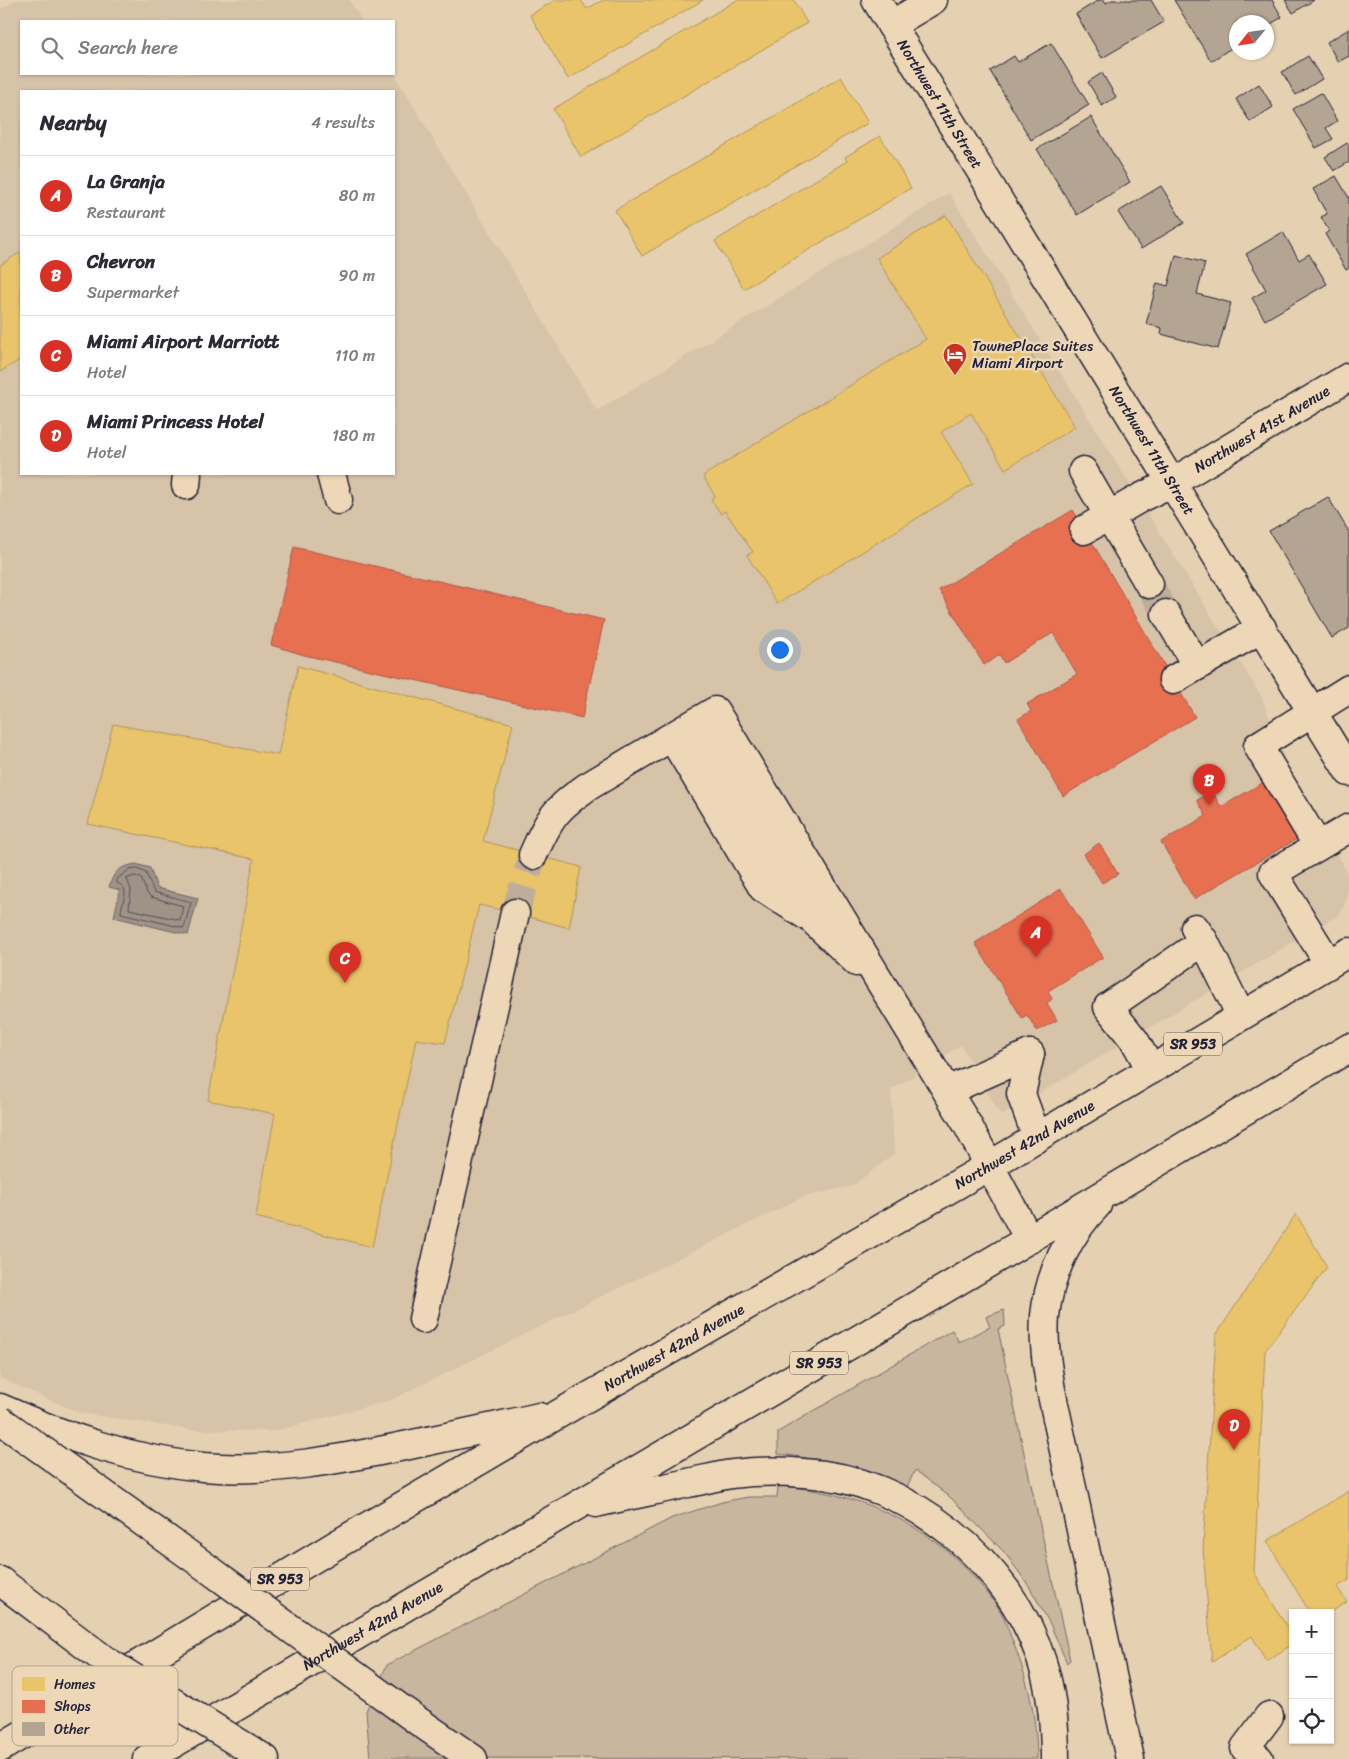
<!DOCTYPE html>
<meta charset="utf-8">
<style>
:root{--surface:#fff;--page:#f2f2f3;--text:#2b2b33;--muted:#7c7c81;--line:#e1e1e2;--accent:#d93025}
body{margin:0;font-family:Sriracha,sans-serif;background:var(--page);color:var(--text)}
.controls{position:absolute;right:15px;bottom:15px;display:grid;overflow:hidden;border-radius:0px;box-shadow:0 1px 4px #0004}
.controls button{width:45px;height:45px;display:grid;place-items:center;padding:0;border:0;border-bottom:1px solid var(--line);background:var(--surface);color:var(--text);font:25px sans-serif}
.compass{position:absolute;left:1229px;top:15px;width:45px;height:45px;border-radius:50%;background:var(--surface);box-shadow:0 1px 4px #0004;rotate:240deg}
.you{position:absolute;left:779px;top:649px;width:18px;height:18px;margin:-12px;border:4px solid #fff;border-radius:50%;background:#1a73e8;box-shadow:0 0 0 8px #1a73e833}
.badge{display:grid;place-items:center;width:32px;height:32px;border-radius:50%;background:var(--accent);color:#fff;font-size:16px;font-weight:700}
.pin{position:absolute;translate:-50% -41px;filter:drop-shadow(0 1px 2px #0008)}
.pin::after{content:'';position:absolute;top:26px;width:18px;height:15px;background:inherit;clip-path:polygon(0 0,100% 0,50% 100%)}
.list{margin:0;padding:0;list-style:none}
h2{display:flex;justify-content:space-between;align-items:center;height:65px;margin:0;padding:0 20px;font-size:21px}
h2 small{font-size:16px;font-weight:400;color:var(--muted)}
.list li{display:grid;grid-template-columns:32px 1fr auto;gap:15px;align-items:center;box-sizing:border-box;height:80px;padding:0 20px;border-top:1px solid var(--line)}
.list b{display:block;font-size:19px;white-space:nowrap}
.list p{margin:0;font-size:16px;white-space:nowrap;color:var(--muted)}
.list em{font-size:16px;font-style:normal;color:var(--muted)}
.icon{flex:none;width:28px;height:28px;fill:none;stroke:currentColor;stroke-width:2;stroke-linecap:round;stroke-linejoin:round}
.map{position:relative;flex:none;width:1349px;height:1759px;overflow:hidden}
.search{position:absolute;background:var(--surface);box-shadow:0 1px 4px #0004;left:20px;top:20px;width:375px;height:55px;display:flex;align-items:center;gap:12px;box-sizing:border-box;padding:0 18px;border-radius:0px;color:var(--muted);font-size:19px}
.panel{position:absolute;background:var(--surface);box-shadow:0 1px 4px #0004;left:20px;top:90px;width:375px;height:385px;border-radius:0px}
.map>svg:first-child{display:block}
.built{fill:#d6c3a8;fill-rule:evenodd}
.green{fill:#c9b69f;stroke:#766c6d}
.water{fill:#9f9287;stroke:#6d6569}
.homes{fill:#e9c46a;stroke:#ad935c}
.shops{fill:#e76f51;stroke:#ac584a}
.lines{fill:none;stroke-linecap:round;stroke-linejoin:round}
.shore{stroke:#544f59;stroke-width:1}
.building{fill:#b4a593;stroke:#22223b}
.minor-tunnel{stroke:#bead99;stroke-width:28;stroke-dasharray:28 14;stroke-linecap:butt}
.minor-casing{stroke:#22223b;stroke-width:31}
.highway-casing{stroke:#22223b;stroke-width:31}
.minor{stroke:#edd7b6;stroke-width:28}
.highway{stroke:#edd7b6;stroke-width:28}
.highway-bridge-casing{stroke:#22223b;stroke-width:31;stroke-linecap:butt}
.highway-bridge{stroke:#edd7b6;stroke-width:28}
.labels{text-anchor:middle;stroke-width:5;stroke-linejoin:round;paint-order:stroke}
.shield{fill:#edd7b6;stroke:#5f5860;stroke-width:1}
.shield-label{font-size:14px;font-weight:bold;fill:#22223b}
.street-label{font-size:15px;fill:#22223b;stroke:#edd7b6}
.poi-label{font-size:15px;fill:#22223b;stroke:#edd7b6;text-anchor:start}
.key{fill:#edd7b6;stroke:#b0a191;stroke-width:1}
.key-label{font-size:14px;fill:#22223b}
</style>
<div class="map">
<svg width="1349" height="1759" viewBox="0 0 1349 1759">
<rect width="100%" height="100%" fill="#e5d0b1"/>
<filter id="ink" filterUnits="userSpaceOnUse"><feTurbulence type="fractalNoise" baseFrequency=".02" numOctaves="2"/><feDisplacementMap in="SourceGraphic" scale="10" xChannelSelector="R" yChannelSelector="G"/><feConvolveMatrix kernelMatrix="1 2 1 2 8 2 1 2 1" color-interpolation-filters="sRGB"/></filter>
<g filter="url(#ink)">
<!-- built -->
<path class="built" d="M16,0H349L362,21H21V74H394L597,411L949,193L1261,696L1292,778L1341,861L1348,875V888L1346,901L1340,914L1001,1116L961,1045L891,1090L894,1154L852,1186L805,1196L391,1400L275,1431L192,1430L80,1413L0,1378V10ZM21,91H394V474H21Z"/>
<!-- green -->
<path class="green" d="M1004,1310L1005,1326L998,1329L1024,1453L1070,1660L1067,1663L1050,1624L1029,1586L1005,1553L950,1497L915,1470L907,1487C864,1472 823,1458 778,1454V1432L952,1330L959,1342L990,1327L986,1317Z
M778,1486C870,1492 950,1534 1001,1612C1005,1620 1008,1629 1011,1637C1027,1676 1037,1716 1037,1759L370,1758L366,1711L387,1665L672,1518L722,1502L748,1497H777Z"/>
<!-- water -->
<path class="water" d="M136,864L150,868L157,888L198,898L188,935L114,917L120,890L109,887C114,871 119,867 136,864Z"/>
<!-- homes -->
<path class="homes" d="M555,0H581L587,9L603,0H703L568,79L530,15Z
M737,0H794L807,23L581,157L553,109Z
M841,77L868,123L642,256L615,210Z
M880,136L911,188L744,289L715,241L847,161L845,157Z
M946,215L1075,427L1005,469L971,413L941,432L973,484L777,604L747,555L753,552L725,511L721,514L711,499L715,496L703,476L926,339L877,258Z
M21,252V359L0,372V265Z
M298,666L513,724L483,841L581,867L569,928L515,913L479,905L445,1043L416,1039L372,1247L256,1217L275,1114L208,1100L254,859L88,824L113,724L278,755Z
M1296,1214L1327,1267L1265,1351L1254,1572L1293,1637V1644L1266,1661L1252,1636L1212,1662L1203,1549L1216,1335Z
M1349,1491V1580L1337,1587L1347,1602L1329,1613H1310L1267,1541Z"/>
<!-- shops -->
<path class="shops" d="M1073,510L1195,717L1063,796L1018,719L1031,711L1027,704L1077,674L1053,633L1004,663L1000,655L984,665L939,590Z
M294,547L604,620L582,718L304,655L271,645Z
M1269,779L1302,836L1194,899L1161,842L1206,816L1197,800L1212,791L1221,807Z
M1099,843L1118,874L1102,883L1084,854Z
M1061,889L1103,957L1048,991L1052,999L1047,1003L1057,1020L1037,1031L1027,1015L1022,1018L975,943Z"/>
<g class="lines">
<!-- shore -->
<path class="shore" d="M137,869L146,873L154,892L191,902L184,928L121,913C121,901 132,889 117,883V879L129,870Z
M135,876L141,878L147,893L151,897L183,906L180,920L129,909L131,890L127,879Z"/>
</g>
<!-- building -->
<path class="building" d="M1099,0H1104L1106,3L1112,0H1151L1164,22L1102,58L1076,14Z
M1174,0H1272L1282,17L1266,27V22H1236V45L1211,61Z
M1285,0H1314L1293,13Z
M1349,29V56L1338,62L1327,42Z
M1051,43L1089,105L1031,140L990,71L1014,56L1018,62Z
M1308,56L1322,79L1296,95L1282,72Z
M1102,73L1116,97L1102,106L1088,82Z
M1259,84L1273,107L1250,122L1236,99Z
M1321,93L1337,121L1326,128L1333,139L1316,148L1293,109Z
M1091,117L1130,182L1077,215L1037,149Z
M1347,143L1349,146V162L1334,171L1325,157Z
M1336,176L1349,198V268L1346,270L1325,234L1329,231L1321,217L1327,214L1313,189Z
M1161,186L1184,223L1141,249L1118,212Z
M1283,232L1299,260L1309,254L1327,284L1265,320L1252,298L1266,290L1246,254Z
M1176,255L1205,263L1197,294L1231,303L1218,349L1161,334L1162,328L1146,324L1157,283L1168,286Z
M1328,497L1349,532V628L1332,638L1269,531Z"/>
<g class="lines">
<!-- minor-tunnel -->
<path class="minor-tunnel" d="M1149,584L1166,614
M515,913L533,855"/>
<defs>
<g id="minor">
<path id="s1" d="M876,0L1349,772"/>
<path d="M891,25L933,0"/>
<path id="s2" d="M1083,471L1109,516L1142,497L1173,482L1349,377"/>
<path d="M331,474L338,500"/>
<path d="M186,485L187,474"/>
<path d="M1084,530L1109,516L1149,584"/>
<path d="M1166,614L1197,666L1262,628"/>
<path d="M1173,680L1197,666"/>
<path d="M694,725L813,920L857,962"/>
<path d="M672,737L763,888L807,916"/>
<path d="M1318,846L1258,746L1349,689"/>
<path d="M533,855C540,840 547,822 559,810C567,801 577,794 587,787L715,711L967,1124L1029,1239"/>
<path d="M1195,928L1204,941L1241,1016"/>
<path d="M1329,964L1273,873L1349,828"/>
<path d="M1030,1054L1021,1094L1037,1138"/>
<path d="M1151,1070L1135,1041L1108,1007L1204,941"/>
<path d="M947,1091L1030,1054"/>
<path d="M423,1319L515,913"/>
<path d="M1259,1759L1245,1748L1269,1716"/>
</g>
<g id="highway">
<path d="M1097,1205C1068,1234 1049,1276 1045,1316C1043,1341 1047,1366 1051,1390L1130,1759"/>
<path d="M0,1408C65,1437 131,1460 203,1467C272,1473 342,1459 409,1445C452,1436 496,1427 539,1417"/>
<path d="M596,1503C626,1496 657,1490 688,1483C703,1480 718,1476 732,1474C756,1471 781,1471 804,1473C908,1478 1012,1563 1042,1662C1052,1693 1055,1726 1055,1759"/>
<path d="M0,1581L106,1661"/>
<path d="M418,1721L473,1759"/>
<path id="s3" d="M0,1748L336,1545L562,1412L989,1166L1349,952"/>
<path d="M247,1748L265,1759"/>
<path id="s4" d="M147,1759L1029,1239L1349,1048"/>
</g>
</defs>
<!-- minor casing -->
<use href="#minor" class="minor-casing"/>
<!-- highway casing -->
<use href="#highway" class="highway-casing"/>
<!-- minor -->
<use href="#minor" class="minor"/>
<!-- highway -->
<use href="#highway" class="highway"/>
<defs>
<path id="highway-bridge" d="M0,1420L199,1562L418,1721
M106,1661L247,1748"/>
</defs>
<!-- highway-bridge casing -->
<use href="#highway-bridge" class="highway-bridge-casing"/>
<!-- highway-bridge -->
<use href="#highway-bridge" class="highway-bridge"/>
</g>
</g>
<!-- icons -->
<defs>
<symbol id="hotel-pin" viewBox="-11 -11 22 30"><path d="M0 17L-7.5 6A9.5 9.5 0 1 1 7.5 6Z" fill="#c8321e" stroke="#edd7b6"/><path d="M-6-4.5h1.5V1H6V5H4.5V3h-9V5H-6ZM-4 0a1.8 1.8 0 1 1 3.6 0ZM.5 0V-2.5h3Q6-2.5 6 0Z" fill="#fff"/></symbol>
</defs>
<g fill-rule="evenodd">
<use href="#hotel-pin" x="941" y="341" width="28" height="38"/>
</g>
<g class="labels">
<!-- shield labels -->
<g class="shield">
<rect x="1164" y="1032.5" width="58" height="23" rx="4"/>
<rect x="790" y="1351.5" width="58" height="23" rx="4"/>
<rect x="251" y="1567.5" width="58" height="23" rx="4"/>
</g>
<g class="shield-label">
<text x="1193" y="1049">SR 953</text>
<text x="819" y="1368">SR 953</text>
<text x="280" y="1584">SR 953</text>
</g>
<!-- street labels -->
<g class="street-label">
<text dy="5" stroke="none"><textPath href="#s1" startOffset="122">Northwest 11th Street</textPath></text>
<text dy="5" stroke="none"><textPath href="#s2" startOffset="228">Northwest 41st Avenue</textPath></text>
<text dy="5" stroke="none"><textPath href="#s1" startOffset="528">Northwest 11th Street</textPath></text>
<text dy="5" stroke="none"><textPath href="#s3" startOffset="1189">Northwest 42nd Avenue</textPath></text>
<text dy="5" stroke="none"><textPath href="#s3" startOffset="784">Northwest 42nd Avenue</textPath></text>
<text dy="5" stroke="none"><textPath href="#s4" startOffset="262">Northwest 42nd Avenue</textPath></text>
</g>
<!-- poi labels -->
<g class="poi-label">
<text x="972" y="351">TownePlace Suites<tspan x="972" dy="17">Miami Airport</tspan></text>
</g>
</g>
<!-- legend -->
<rect x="12" y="1666" width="166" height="80" rx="8" class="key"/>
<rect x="22" y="1677" width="23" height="14" fill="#e9c46a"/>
<rect x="22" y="1700" width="23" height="13" fill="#e76f51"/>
<rect x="22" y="1722" width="23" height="14" fill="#b4a593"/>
<g class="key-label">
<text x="54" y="1689">Homes</text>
<text x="54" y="1711">Shops</text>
<text x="54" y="1734">Other</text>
</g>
</svg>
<div class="controls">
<button>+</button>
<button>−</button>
<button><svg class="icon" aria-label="locate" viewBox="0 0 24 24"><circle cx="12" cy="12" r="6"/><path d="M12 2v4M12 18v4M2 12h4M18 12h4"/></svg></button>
</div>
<svg class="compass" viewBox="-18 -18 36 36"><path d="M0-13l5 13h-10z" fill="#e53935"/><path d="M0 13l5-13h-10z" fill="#7c7c81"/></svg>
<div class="you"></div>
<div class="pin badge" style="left:1036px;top:957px">A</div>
<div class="pin badge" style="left:1209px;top:805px">B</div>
<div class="pin badge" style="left:345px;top:983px">C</div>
<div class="pin badge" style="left:1234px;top:1450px">D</div>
<div class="search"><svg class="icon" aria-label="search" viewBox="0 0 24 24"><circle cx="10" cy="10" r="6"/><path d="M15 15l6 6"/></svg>Search here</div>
<section class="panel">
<h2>Nearby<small>4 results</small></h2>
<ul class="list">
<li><span class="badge">A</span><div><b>La Granja</b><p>Restaurant</p></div><em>80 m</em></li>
<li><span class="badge">B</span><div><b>Chevron</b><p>Supermarket</p></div><em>90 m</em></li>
<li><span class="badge">C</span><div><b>Miami Airport Marriott</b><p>Hotel</p></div><em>110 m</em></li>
<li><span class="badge">D</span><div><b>Miami Princess Hotel</b><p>Hotel</p></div><em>180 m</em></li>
</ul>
</section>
</div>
